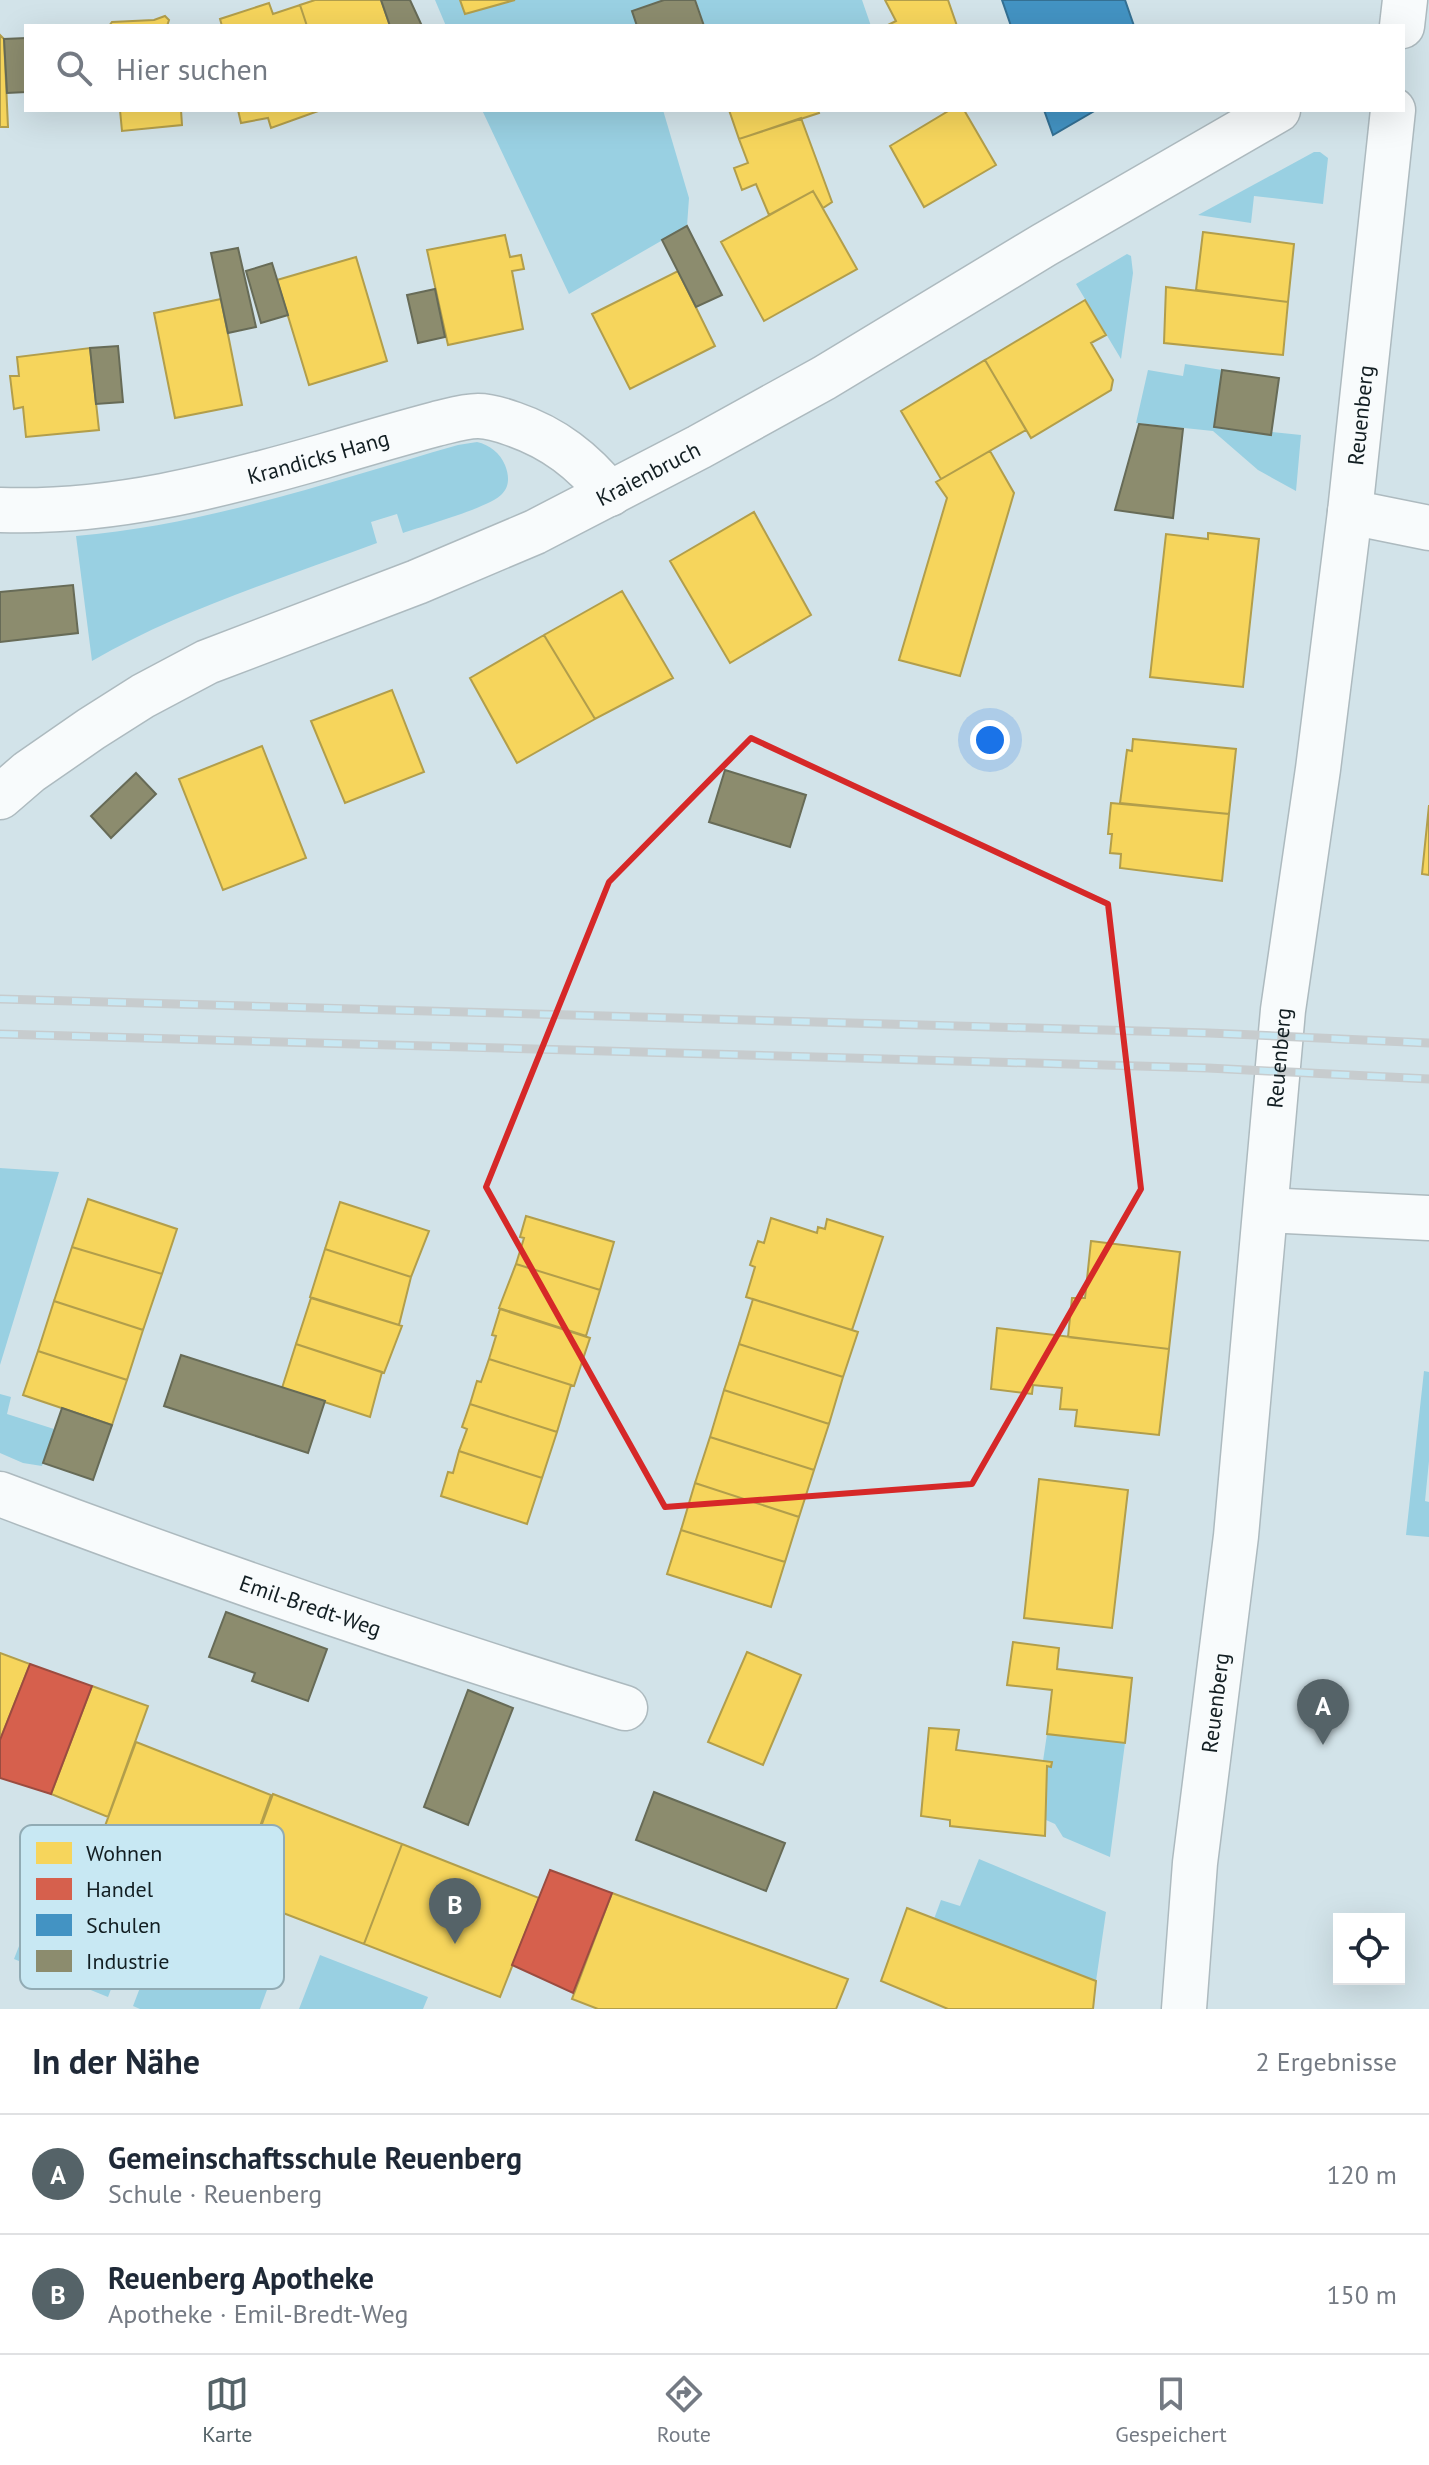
<!DOCTYPE html>
<html lang="de">
<meta charset="utf-8">
<style>
:root{--surface:#fff;--page:#f2f2f3;--text:#1f2937;--muted:#747a83;--line:#e0e1e3;--accent:#556368}
body{margin:0;font-family:"PT Sans",sans-serif;background:var(--page);color:var(--text)}
.controls{position:absolute;right:24px;bottom:24px;display:grid;overflow:hidden;border-radius:0px;box-shadow:0 8px 32px #0002}
.controls button{width:72px;height:72px;display:grid;place-items:center;padding:0;border:0;border-bottom:2px solid var(--line);background:var(--surface);color:var(--text);font:40px sans-serif}
.you{position:absolute;left:990px;top:740px;width:28px;height:28px;margin:-20px;border:6px solid #fff;border-radius:50%;background:#1a73e8;box-shadow:0 0 0 12px #1a73e833}
.badge{display:grid;place-items:center;width:52px;height:52px;border-radius:50%;background:var(--accent);color:#fff;font-size:26px;font-weight:700}
.pin{position:absolute;translate:-50% -66px;filter:drop-shadow(0 2px 4px #0008)}
.pin::after{content:'';position:absolute;top:42px;width:28px;height:24px;background:inherit;clip-path:polygon(0 0,100% 0,50% 100%)}
.list{margin:0;padding:0;list-style:none}
h2{display:flex;justify-content:space-between;align-items:center;height:104px;margin:0;padding:0 32px;font-size:34px}
h2 small{font-size:26px;font-weight:400;color:var(--muted)}
.list li{display:grid;grid-template-columns:52px 1fr auto;gap:24px;align-items:center;box-sizing:border-box;height:120px;padding:0 32px;border-top:2px solid var(--line)}
.list b{display:block;font-size:30px;white-space:nowrap}
.list p{margin:0;font-size:26px;white-space:nowrap;color:var(--muted)}
.list em{font-size:26px;font-style:normal;color:var(--muted)}
.icon{flex:none;width:44px;height:44px;fill:none;stroke:currentColor;stroke-width:2;stroke-linecap:round;stroke-linejoin:round}
.map{position:relative;flex:none;width:1429px;height:2009px;overflow:hidden}
.search{position:absolute;background:var(--surface);box-shadow:0 8px 32px #0002;left:24px;right:24px;top:24px;height:88px;display:flex;align-items:center;gap:20px;box-sizing:border-box;padding:0 28px;border-radius:0px;color:var(--muted);font-size:30px}
.sheet{height:344px;background:var(--surface)}
nav{display:flex;justify-content:space-around;align-items:center;box-sizing:border-box;height:112px;border-top:2px solid var(--line);background:var(--surface);font-size:22px;color:var(--muted)}
nav a{display:grid;justify-items:center;gap:4px}
nav .on{color:var(--accent)}
.map>svg:first-child{display:block}
.green{fill:#99d0e2}
.homes{fill:#f6d55c;stroke:#b29e4b;stroke-width:2}
.shops{fill:#d6604d;stroke:#9b4c40;stroke-width:2}
.schools{fill:#4393c3;stroke:#347093;stroke-width:2}
.industry{fill:#8c8c6e;stroke:#676b57;stroke-width:2}
.lines{fill:none;stroke-linecap:round;stroke-linejoin:round}
.minor-casing{stroke:#adbabf;stroke-width:47}
.secondary-casing{stroke:#adbabf;stroke-width:47}
.minor{stroke:#f8fbfc;stroke-width:44}
.secondary{stroke:#f8fbfc;stroke-width:44}
.rail-casing{stroke:#c7ccce;stroke-width:9}
.rail{stroke:#c8e8f3;stroke-width:6;stroke-dasharray:18;stroke-linecap:butt}
.marked{fill:none;stroke:#d62828;stroke-width:6;stroke-linejoin:round}
.labels{text-anchor:middle;stroke-width:8;stroke-linejoin:round;paint-order:stroke}
.street-label{font-size:22px;fill:#121e22;stroke:#c8e8f3}
.key{fill:#c8e8f3;stroke:#91abb4;stroke-width:2}
.key-label{font-size:22px;fill:#121e22}
</style>
<div class="map">
<svg width="1429" height="2009" viewBox="0 0 1429 2009">
<rect width="100%" height="100%" fill="#d2e3e9"/>
<!-- green -->
<path class="green" d="M435,0H460L465,14L510,0H664L632,11L637,26H446Z
M696,0H862L871,26H704Z
M482,110H663L689,198L687,226L569,294Z
M1314,152H1320L1328,158L1323,204L1254,196L1251,223L1198,215Z
M1127,254L1131,256L1133,273L1121,359L1076,284Z
M1185,364L1222,370L1214,427L1271,435L1272,432L1301,435L1296,491L1258,470L1213,431L1136,423L1148,370L1183,376Z
M477,442C490,445 500,453 505,465C509,475 510,486 502,494C491,507 423,526 403,533L397,514L371,522L377,543C281,579 181,609 92,661L76,536C207,525 332,481 458,445Z
M0,1168L59,1172L0,1365Z
M1424,1371L1429,1372V1461L1425,1501L1429,1502V1537L1406,1535Z
M0,1394L11,1397L7,1414L54,1429L42,1466L23,1463L0,1453Z
M1047,1734L1125,1743L1110,1857L1063,1837L1055,1824L1046,1820L1043,1761Z
M53,1858L147,1895L108,1997L14,1959Z
M979,1859L1106,1912L1096,1981L934,1919L941,1900L960,1906Z
M174,1899L283,1946L260,2009H140L133,2006Z
M320,1955L428,1997L423,2009H299Z"/>
<!-- homes -->
<path class="homes" d="M315,0H381L390,26H307L300,5Z
M460,0H515L465,14Z
M885,0H948L957,26H886L896,21Z
M269,3L273,14L300,5L307,26H222L220,19Z
M165,16L169,20L167,26H109L112,22L154,20Z
M0,35L4,39L8,127H0Z
M120,110H181L182,125L122,131Z
M238,110H321L271,128L268,118L241,123Z
M729,110H818L819,113L739,139Z
M950,110H964L996,165L924,207L890,146Z
M801,118L832,202L823,208L813,191L769,215L756,184L742,190L734,168L748,163L739,139Z
M813,191L857,269L764,321L721,242Z
M1203,232L1294,244L1288,302L1196,290Z
M505,235L510,257L521,255L524,269L512,271L523,329L448,345L427,250Z
M356,257L387,361L309,385L277,280Z
M678,271L715,346L630,389L592,314Z
M1166,287L1288,302L1283,355L1164,343Z
M221,299L242,405L175,418L154,313Z
M1085,300L1106,335L1091,343L1113,380L1111,390L1031,438L985,360Z
M90,348L99,430L26,437L23,407L14,409L10,376H19L17,357Z
M985,360L1026,430L941,479L901,411Z
M990,451L1014,493L960,676L899,660L947,498L936,482Z
M754,512L811,615L730,663L670,561Z
M1208,533L1259,539L1243,687L1150,677L1166,534L1208,539Z
M622,591L673,678L595,719L544,635Z
M544,635L595,719L517,763L470,678Z
M392,690L424,772L345,803L311,721Z
M1133,739L1236,749L1229,814L1120,803L1127,750L1132,751Z
M262,746L306,858L223,890L179,779Z
M1111,803L1229,814L1222,881L1120,868L1121,854L1110,853L1112,834H1108Z
M1429,805V875L1422,874Z
M88,1199L177,1229L162,1274L72,1247Z
M340,1202L429,1231L411,1277L325,1249Z
M526,1216L614,1242L600,1290L516,1264L524,1238L520,1237Z
M771,1218L817,1233L818,1227L825,1229L827,1219L883,1237L852,1330L746,1297L755,1267L750,1265L758,1241L764,1243Z
M1091,1241L1180,1252L1169,1349L1068,1337L1072,1298H1085Z
M72,1247L162,1274L143,1330L54,1301Z
M325,1249L411,1277L399,1325L310,1297Z
M516,1264L600,1290L586,1336L499,1308Z
M311,1298L402,1326L384,1373L296,1344Z
M753,1299L858,1332L843,1377L739,1344Z
M54,1301L143,1330L127,1380L38,1351Z
M500,1309L590,1338L574,1386L489,1359L496,1336L492,1335Z
M997,1328L1169,1349L1159,1435L1075,1426L1077,1410L1060,1409L1062,1388L1033,1385L1032,1394L991,1389Z
M296,1344L382,1372L370,1417L282,1388Z
M739,1344L843,1377L829,1424L724,1390Z
M38,1351L127,1380L112,1425L23,1395Z
M489,1359L571,1385L557,1432L470,1404L477,1381L481,1382Z
M724,1390L829,1424L814,1470L710,1437Z
M470,1404L557,1432L542,1478L459,1451L467,1429L462,1427Z
M710,1437L814,1470L799,1517L695,1483Z
M459,1451L542,1478L527,1524L441,1496L448,1472L453,1473Z
M1039,1479L1128,1490L1112,1628L1024,1618Z
M695,1483L799,1517L785,1562L681,1530Z
M681,1530L785,1562L771,1607L667,1574Z
M1013,1642L1059,1648L1057,1669L1132,1678L1125,1743L1047,1734L1052,1690L1007,1685Z
M747,1652L801,1675L763,1765L708,1742Z
M0,1653L30,1664L0,1740Z
M92,1686L148,1706L108,1817L51,1794Z
M929,1728L959,1730L956,1750L1052,1762L1051,1767L1047,1766L1045,1836L950,1826V1820L921,1816Z
M136,1742L271,1795L236,1895L98,1845Z
M273,1794L402,1844L364,1944L236,1895Z
M402,1844L539,1898L500,1997L364,1944Z
M612,1893L848,1979L836,2009H598L572,1999Z
M907,1908L1096,1981L1093,2009H948L881,1981Z"/>
<!-- shops -->
<path class="shops" d="M30,1664L92,1686L51,1794L0,1778V1740Z
M550,1870L612,1893L573,1993L512,1965Z"/>
<!-- schools -->
<path class="schools" d="M1002,0H1125L1134,26H1011Z
M1044,110H1096L1053,135Z"/>
<!-- industry -->
<path class="industry" d="M381,0H410L422,26H390Z
M664,0H695L704,26H637L632,11Z
M26,38V92L7,93L4,39Z
M687,226L722,295L696,307L662,240Z
M238,248L256,327L228,333L211,253Z
M272,263L288,315L261,323L246,271Z
M435,289L445,337L418,343L407,295Z
M118,346L123,402L96,404L90,348Z
M1222,370L1279,378L1271,435L1214,427Z
M1139,424L1183,429L1173,518L1115,510Z
M73,585L78,633L0,642V592Z
M725,770L806,795L790,847L709,822Z
M136,773L156,794L111,838L91,816Z
M181,1355L325,1401L308,1453L164,1406Z
M62,1408L112,1425L93,1480L43,1463Z
M226,1612L327,1649L308,1701L252,1681L255,1673L209,1657Z
M468,1690L513,1708L468,1825L424,1807Z
M654,1792L785,1843L766,1891L636,1840Z"/>
<g class="lines">
<defs>
<g id="minor">
<path id="s1" d="M0,510C110,514 219,486 324,456C361,445 398,434 436,424C449,421 464,416 478,416C490,416 502,420 513,424C554,438 583,461 610,494"/>
<path d="M1350,512L1429,528"/>
<path id="s2" d="M0,797L29,772L91,729L143,696L207,662L417,582L535,532L699,447L824,378L1044,245L1278,110"/>
<path d="M1266,1210L1429,1218"/>
<path id="s3" d="M0,1494C206,1572 414,1643 625,1708"/>
</g>
<g id="secondary">
<path d="M1402,26L1405,0"/>
<path id="s4" d="M1184,2009L1195,1863L1236,1536L1283,1010L1318,769L1350,512L1393,110"/>
</g>
</defs>
<!-- minor casing -->
<use href="#minor" class="minor-casing"/>
<!-- secondary casing -->
<use href="#secondary" class="secondary-casing"/>
<!-- minor -->
<use href="#minor" class="minor"/>
<!-- secondary -->
<use href="#secondary" class="secondary"/>
<defs>
<path id="rail" d="M0,999L1209,1033L1429,1043
M0,1034L1208,1068L1429,1079"/>
</defs>
<!-- rail casing -->
<use href="#rail" class="rail-casing"/>
<!-- rail -->
<use href="#rail" class="rail"/>
</g>
<!-- marked area -->
<path class="marked" d="M751,738L1108,904L1141,1189L972,1484L665,1507L486,1187L609,882Z"/>
<g class="labels">
<!-- street labels -->
<g class="street-label">
<text dy="8" stroke="none"><textPath href="#s4" startOffset="1604">Reuenberg</textPath></text>
<text dy="8" stroke="none"><textPath href="#s1" startOffset="324">Krandicks Hang</textPath></text>
<text dy="8" stroke="none"><textPath href="#s2" startOffset="728">Kraienbruch</textPath></text>
<text dy="8" stroke="none"><textPath href="#s4" startOffset="956">Reuenberg</textPath></text>
<text dy="8" stroke="none"><textPath href="#s3" startOffset="330">Emil-Bredt-Weg</textPath></text>
<text dy="8" stroke="none"><textPath href="#s4" startOffset="308">Reuenberg</textPath></text>
</g>
</g>
<!-- legend -->
<rect x="20" y="1825" width="264" height="164" rx="12" class="key"/>
<rect x="36" y="1842" width="36" height="22" fill="#f6d55c"/>
<rect x="36" y="1878" width="36" height="22" fill="#d6604d"/>
<rect x="36" y="1914" width="36" height="22" fill="#4393c3"/>
<rect x="36" y="1950" width="36" height="22" fill="#8c8c6e"/>
<g class="key-label">
<text x="86" y="1861">Wohnen</text>
<text x="86" y="1897">Handel</text>
<text x="86" y="1933">Schulen</text>
<text x="86" y="1969">Industrie</text>
</g>
</svg>
<div class="controls">
<button><svg class="icon" aria-label="locate" viewBox="0 0 24 24"><circle cx="12" cy="12" r="6"/><path d="M12 2v4M12 18v4M2 12h4M18 12h4"/></svg></button>
</div>
<div class="you"></div>
<div class="pin badge" style="left:1323px;top:1745px">A</div>
<div class="pin badge" style="left:455px;top:1944px">B</div>
<div class="search"><svg class="icon" aria-label="search" viewBox="0 0 24 24"><circle cx="10" cy="10" r="6"/><path d="M15 15l6 6"/></svg>Hier suchen</div>
</div>
<section class="sheet">
<h2>In der Nähe<small>2 Ergebnisse</small></h2>
<ul class="list">
<li><span class="badge">A</span><div><b>Gemeinschaftsschule Reuenberg</b><p>Schule · Reuenberg</p></div><em>120 m</em></li>
<li><span class="badge">B</span><div><b>Reuenberg Apotheke</b><p>Apotheke · Emil-Bredt-Weg</p></div><em>150 m</em></li>
</ul>
</section>
<nav>
<a class="on"><svg class="icon" aria-label="map" viewBox="0 0 24 24"><path d="M3 6l6-2 6 2 6-2v14l-6 2-6-2-6 2zM9 4v14M15 6v14"/></svg>Karte</a>
<a><svg class="icon" aria-label="directions" viewBox="0 0 24 24"><path d="M12 3l9 9-9 9-9-9zM9 14v-3h6M13 9l2 2-2 2"/></svg>Route</a>
<a><svg class="icon" aria-label="saved" viewBox="0 0 24 24"><path d="M7 4h10v16l-5-4-5 4z"/></svg>Gespeichert</a>
</nav>
